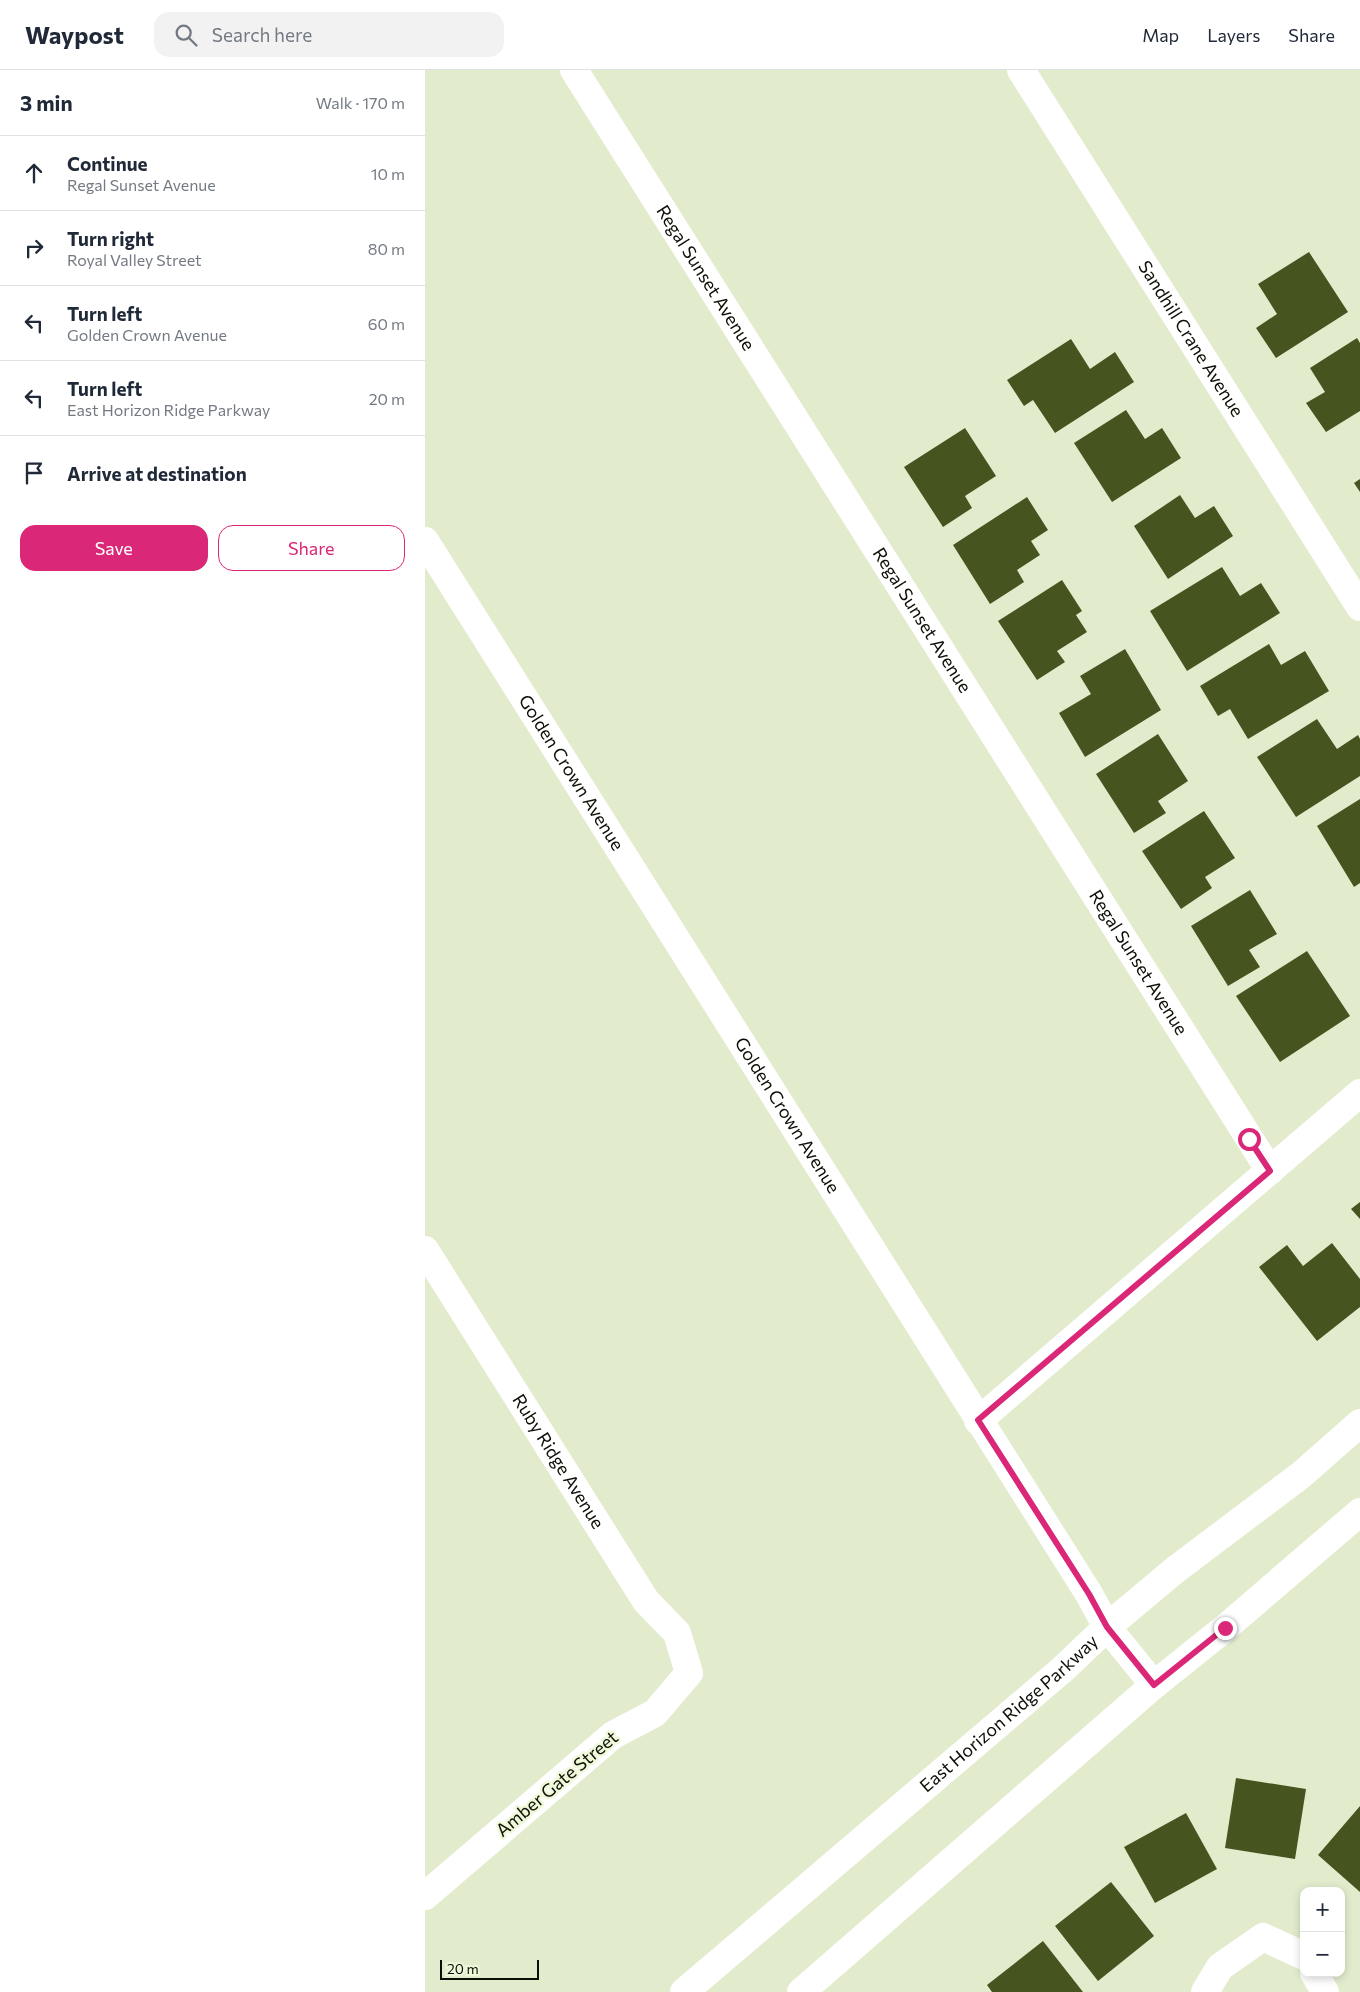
<!DOCTYPE html>
<meta charset="utf-8">
<style>
:root{--surface:#fff;--page:#f2f2f3;--text:#1f2937;--muted:#747a83;--line:#e0e1e3;--accent:#db2777}
body{margin:0;font-family:Commissioner,sans-serif;background:var(--page);color:var(--text)}
.controls{position:absolute;right:15px;bottom:15px;display:grid;overflow:hidden;border-radius:10px;box-shadow:0 2px 8px #0003}
.controls button{width:45px;height:45px;display:grid;place-items:center;padding:0;border:0;border-bottom:1px solid var(--line);background:var(--surface);color:var(--text);font:25px sans-serif}
.scale{position:absolute;left:15px;bottom:12px;width:99px;box-sizing:border-box;padding-left:5px;border:2px solid #0c0f05;border-top:0;font-size:14px;line-height:18px;white-space:nowrap;color:#0c0f05;-webkit-text-stroke:4px #eff9da;paint-order:stroke}
.stop{position:absolute;width:15px;height:15px;margin:-11px;border:4px solid #db2777;border-radius:50%;background:#fff}
.stop.end{background:#db2777;border-color:#fff;box-shadow:0 1px 5px #0008}
.list{margin:0;padding:0;list-style:none}
h2{display:flex;justify-content:space-between;align-items:center;height:65px;margin:0;padding:0 20px;font-size:21px}
h2 small{font-size:16px;font-weight:400;color:var(--muted)}
.list li{display:grid;grid-template-columns:32px 1fr auto;gap:15px;align-items:center;box-sizing:border-box;height:75px;padding:0 20px;border-top:1px solid var(--line)}
.list b{display:block;font-size:19px;white-space:nowrap}
.list p{margin:0;font-size:16px;white-space:nowrap;color:var(--muted)}
.list em{font-size:16px;font-style:normal;color:var(--muted)}
.actions{display:flex;gap:10px;padding:15px 20px}
.actions a{flex:1;padding:11px 0;border:1px solid var(--accent);border-radius:15px;text-align:center;font-size:18px;color:var(--accent)}
.actions .main{background:var(--accent);color:#fff}
.icon{flex:none;width:28px;height:28px;fill:none;stroke:currentColor;stroke-width:2;stroke-linecap:round;stroke-linejoin:round}
.map{position:relative;flex:none;width:935px;height:1922px;overflow:hidden}
header{display:flex;align-items:center;gap:30px;box-sizing:border-box;height:70px;padding:0 25px;background:var(--surface);border-bottom:1px solid var(--line)}
header strong{font-size:24px}
nav{display:flex;gap:28px;margin-inline-start:auto;font-size:18px}
.search{width:350px;height:45px;background:var(--page);display:flex;align-items:center;gap:12px;box-sizing:border-box;padding:0 18px;border-radius:15px;color:var(--muted);font-size:19px}
main{display:flex}
aside{flex:1;background:var(--surface)}
.map>svg:first-child{display:block}
.building{fill:#465420}
.lines{fill:none;stroke-linecap:round;stroke-linejoin:round}
.minor{stroke:#fff;stroke-width:28}
.secondary{stroke:#fff;stroke-width:28}
.route{stroke:#db2777;stroke-width:6}
.labels{text-anchor:middle;stroke-width:5;stroke-linejoin:round;paint-order:stroke}
.street-label{font-size:18px;fill:#0c0f05;stroke:#eff9da}
</style>
<header>
<strong>Waypost</strong>
<div class="search"><svg class="icon" aria-label="search" viewBox="0 0 24 24"><circle cx="10" cy="10" r="6"/><path d="M15 15l6 6"/></svg>Search here</div>
<nav><a>Map</a><a>Layers</a><a>Share</a></nav>
</header>
<main>
<aside>
<h2>3 min<small>Walk · 170 m</small></h2>
<ul class="list">
<li><svg class="icon" aria-label="ahead" viewBox="0 0 24 24"><path d="M12 20V5M6 11l6-6 6 6"/></svg><div><b>Continue</b><p>Regal Sunset Avenue</p></div><em>10 m</em></li>
<li><svg class="icon" aria-label="right" viewBox="0 0 24 24"><path d="M7 20v-9h11M14 6l5 5-5 5"/></svg><div><b>Turn right</b><p>Royal Valley Street</p></div><em>80 m</em></li>
<li><svg class="icon" aria-label="left" viewBox="0 0 24 24"><path d="M17 20v-9H6M10 6l-5 5 5 5"/></svg><div><b>Turn left</b><p>Golden Crown Avenue</p></div><em>60 m</em></li>
<li><svg class="icon" aria-label="left" viewBox="0 0 24 24"><path d="M17 20v-9H6M10 6l-5 5 5 5"/></svg><div><b>Turn left</b><p>East Horizon Ridge Parkway</p></div><em>20 m</em></li>
<li><svg class="icon" aria-label="arrive" viewBox="0 0 24 24"><path d="M6 21V4h12l-3 4 3 4H6"/></svg><div><b>Arrive at destination</b></div></li>
</ul>
<div class="actions"><a class="main">Save</a><a>Share</a></div>
</aside>
<div class="map">
<svg width="935" height="1922" viewBox="0 0 935 1922">
<rect width="100%" height="100%" fill="#e2eccd"/>
<!-- building -->
<path class="building" d="M884,182L923,242L851,288L831,258L852,244L833,214Z
M932,268L935,273V341L901,362L881,333L900,322L885,298Z
M646,269L665,299L690,282L709,312L630,363L608,330L599,336L582,310Z
M701,340L720,369L737,358L756,388L687,432L649,373Z
M540,358L571,406L540,426L547,438L518,457L479,397Z
M935,409V422L929,413Z
M755,425L770,448L789,436L808,466L743,509L709,456Z
M602,427L623,460L606,471L615,485L592,500L599,512L565,534L528,475Z
M797,497L815,526L836,513L855,543L762,601L725,541Z
M637,510L657,541L651,545L662,562L632,581L640,592L612,610L573,551Z
M844,574L856,595L880,581L904,621L823,669L805,639L793,646L775,616Z
M700,579L736,640L660,687L634,643L666,624L655,606Z
M892,649L912,679L933,665L935,669V706L871,747L832,687Z
M733,664L763,711L733,731L741,743L709,763L671,704Z
M935,729V813L929,817L892,756Z
M779,741L810,788L780,807L787,818L756,839L717,781Z
M825,820L852,864L824,880L835,897L803,916L766,856Z
M882,881L925,946L855,992L811,926Z
M935,1132V1149L926,1139Z
M907,1173L935,1209V1237L892,1271L834,1197L862,1175L878,1196Z
M811,1708L881,1719L870,1789L800,1778Z
M935,1736V1822L893,1785Z
M761,1743L792,1799L730,1833L699,1777Z
M686,1812L729,1866L673,1911L630,1856Z
M618,1871L658,1922H567L562,1915Z"/>
<g class="lines">
<!-- minor -->
<g class="minor">
<path id="s1" d="M149,0L845,1101"/>
<path id="s2" d="M596,0L935,537"/>
<path id="s3" d="M0,471L664,1524L682,1557L729,1615"/>
<path id="s4" d="M0,1180L221,1531L252,1563L264,1603L230,1643L188,1665L0,1826"/>
<path d="M553,1351L935,1023"/>
<path d="M889,1903L900,1922"/>
<path d="M780,1922L795,1897L838,1867L879,1886"/>
</g>
<!-- secondary -->
<g class="secondary">
<path id="s5" d="M259,1922L638,1599L682,1557L750,1500L876,1405L935,1353"/>
<path d="M376,1922L729,1615L800,1558L935,1442"/>
</g>
</g>
<g class="lines">
<!-- route -->
<path class="route" d="M800,1558L729,1615L682,1557L664,1524L553,1350L845,1101L824,1069"/>
</g>
<g class="labels">
<!-- street labels -->
<g class="street-label">
<text dy="6" stroke="none"><textPath href="#s1" startOffset="246">Regal Sunset Avenue</textPath></text>
<text dy="6" stroke="none"><textPath href="#s2" startOffset="318">Sandhill Crane Avenue</textPath></text>
<text dy="6" stroke="none"><textPath href="#s1" startOffset="651">Regal Sunset Avenue</textPath></text>
<text dy="6" stroke="none"><textPath href="#s3" startOffset="274">Golden Crown Avenue</textPath></text>
<text dy="6" stroke="none"><textPath href="#s1" startOffset="1056">Regal Sunset Avenue</textPath></text>
<text dy="6" stroke="none"><textPath href="#s3" startOffset="679">Golden Crown Avenue</textPath></text>
<text dy="6" stroke="none"><textPath href="#s4" startOffset="250">Ruby Ridge Avenue</textPath></text>
<text dy="6" stroke="none"><textPath href="#s5" startOffset="428">East Horizon Ridge Parkway</textPath></text>
<text transform="translate(132 1714) rotate(-40)" y="6">Amber Gate Street</text>
</g>
</g>
</svg>
<div class="controls">
<button>+</button>
<button>−</button>
</div>
<div class="scale">20 m</div>
<div class="stop" style="left:824px;top:1069px"></div>
<div class="stop end" style="left:800px;top:1558px"></div>
</div>
</main>
